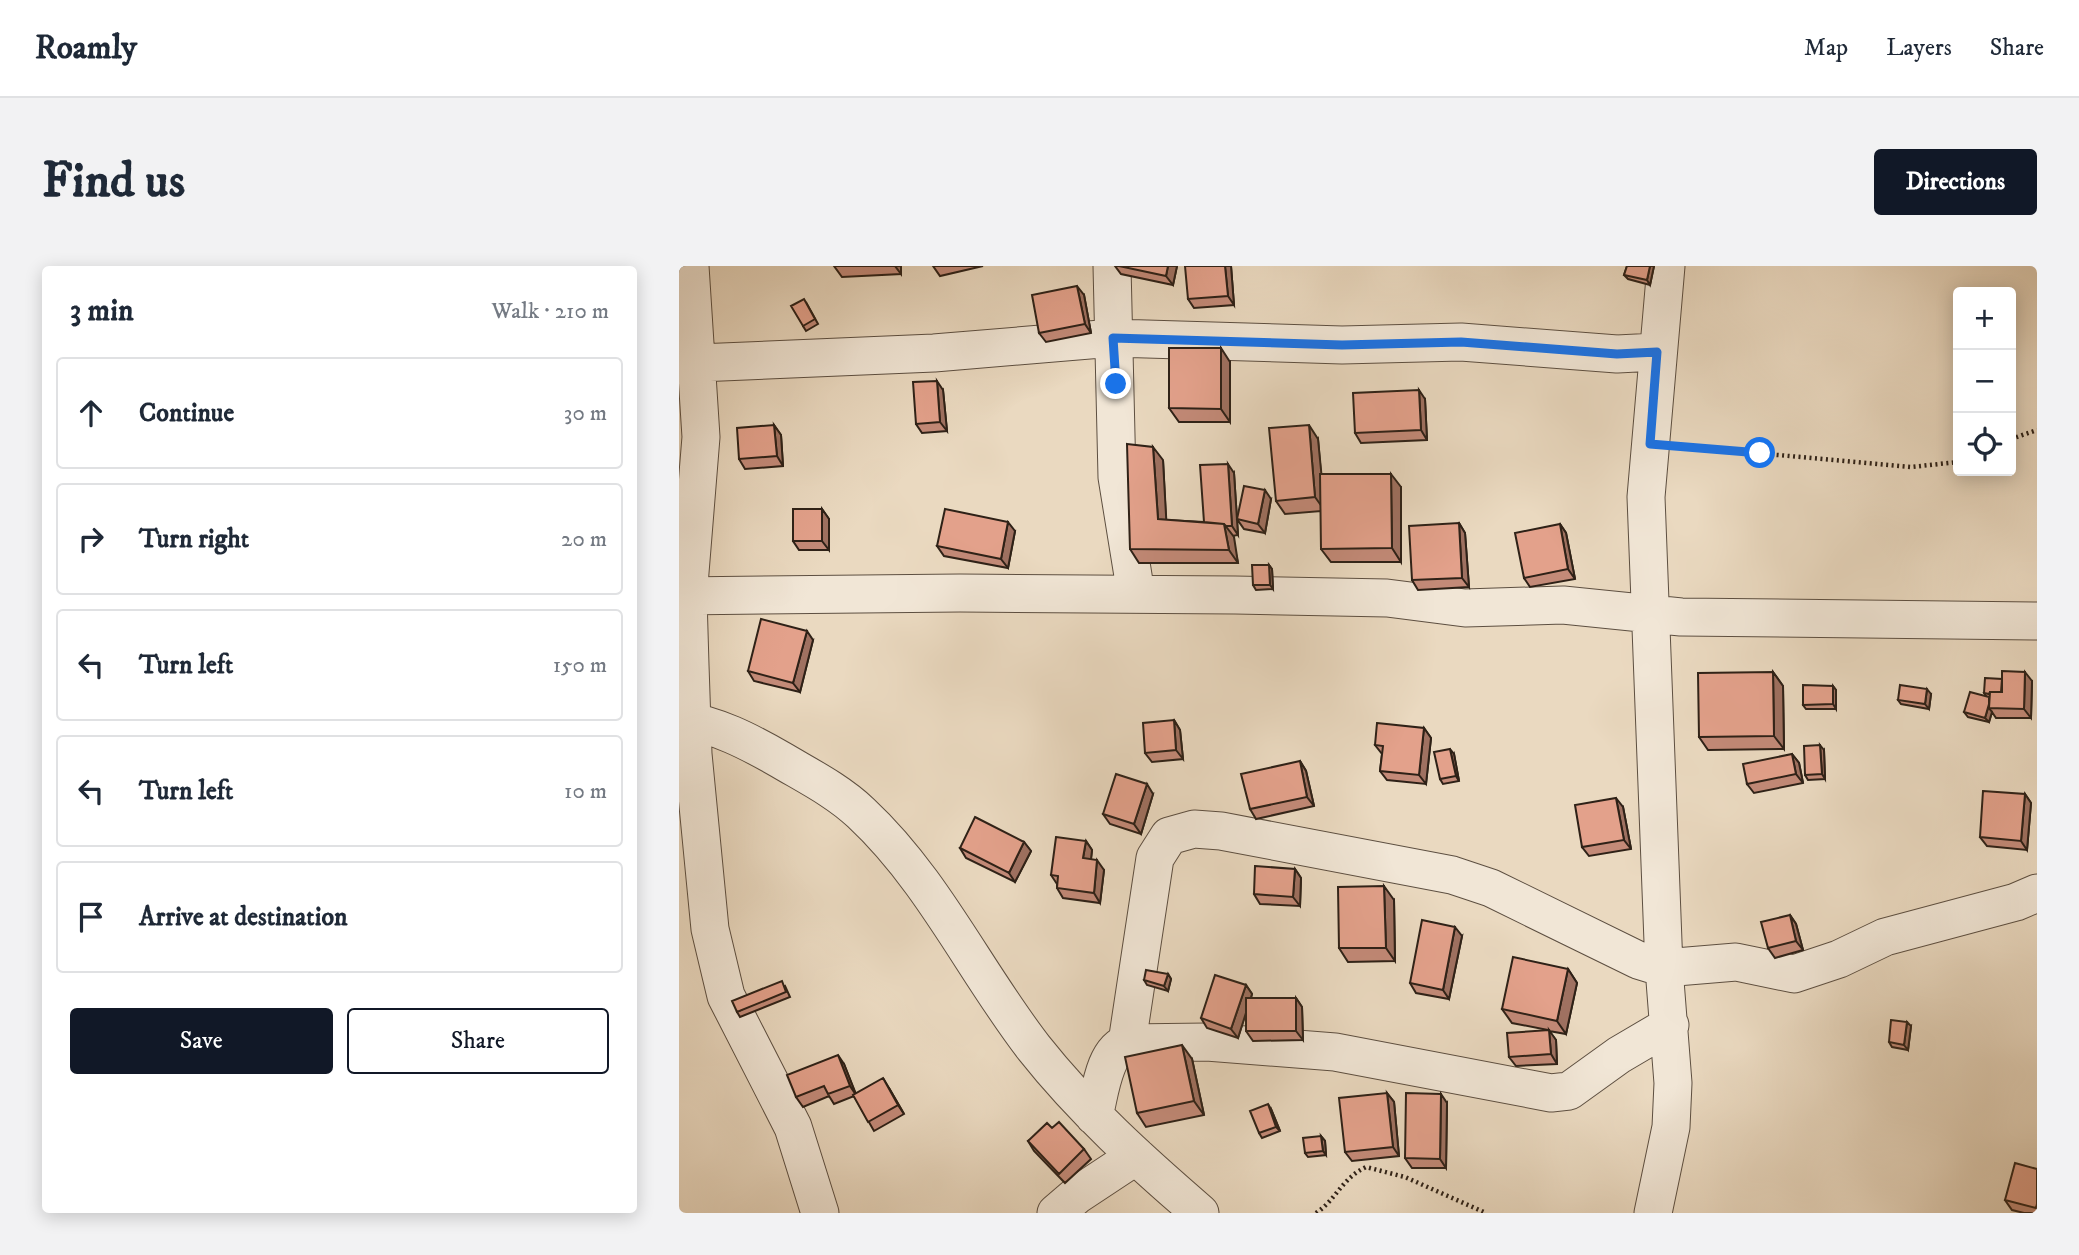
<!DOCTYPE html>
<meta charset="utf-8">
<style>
:root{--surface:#fff;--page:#f2f2f3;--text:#1f2937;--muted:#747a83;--line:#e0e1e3;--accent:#111827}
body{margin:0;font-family:"IM FELL DW Pica",serif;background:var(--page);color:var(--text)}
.controls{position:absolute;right:21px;top:21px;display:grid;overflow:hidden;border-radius:7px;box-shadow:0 4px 18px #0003}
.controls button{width:63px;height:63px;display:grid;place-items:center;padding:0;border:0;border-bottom:2px solid var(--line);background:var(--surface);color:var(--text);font:35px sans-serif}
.stop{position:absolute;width:21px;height:21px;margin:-16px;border:5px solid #1a73e8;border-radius:50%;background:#fff}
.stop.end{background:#1a73e8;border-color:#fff;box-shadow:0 2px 7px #0008}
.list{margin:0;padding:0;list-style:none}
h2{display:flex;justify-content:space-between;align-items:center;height:91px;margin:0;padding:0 28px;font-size:30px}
h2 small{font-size:23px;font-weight:400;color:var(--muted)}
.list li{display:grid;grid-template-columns:46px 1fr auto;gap:21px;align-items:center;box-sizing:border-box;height:112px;margin:0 14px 14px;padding:0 14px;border:2px solid var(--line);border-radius:7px}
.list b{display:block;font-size:26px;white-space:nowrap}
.list em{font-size:23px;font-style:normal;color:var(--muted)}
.actions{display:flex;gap:14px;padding:21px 28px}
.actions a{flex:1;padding:16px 0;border:2px solid var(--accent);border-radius:7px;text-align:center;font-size:24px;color:var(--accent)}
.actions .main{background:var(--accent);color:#fff}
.icon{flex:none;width:38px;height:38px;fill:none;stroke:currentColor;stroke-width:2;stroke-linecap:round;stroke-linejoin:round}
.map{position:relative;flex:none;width:1358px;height:947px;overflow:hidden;border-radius:7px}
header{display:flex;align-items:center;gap:42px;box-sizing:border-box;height:98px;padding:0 35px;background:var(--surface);border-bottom:2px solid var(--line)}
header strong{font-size:33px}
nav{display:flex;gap:38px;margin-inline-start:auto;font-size:24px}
.intro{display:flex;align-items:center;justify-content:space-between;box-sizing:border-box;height:168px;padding:0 42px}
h1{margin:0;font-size:49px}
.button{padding:18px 32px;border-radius:7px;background:var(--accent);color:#fff;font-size:24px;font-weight:700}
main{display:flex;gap:42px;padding:0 42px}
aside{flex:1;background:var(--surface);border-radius:7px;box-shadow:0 4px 18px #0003}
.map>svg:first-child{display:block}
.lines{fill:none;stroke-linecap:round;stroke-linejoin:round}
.minor-casing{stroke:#5d4f41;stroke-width:39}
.path{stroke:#2e2117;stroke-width:4.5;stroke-dasharray:2 3.5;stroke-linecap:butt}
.minor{stroke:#f1e6d6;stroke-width:37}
.wall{fill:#c38a78;stroke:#2e2117;stroke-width:2}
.shaded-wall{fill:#9f7161;stroke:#2e2117;stroke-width:2}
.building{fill:#e3a18b;stroke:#2e2117;stroke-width:2}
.route{stroke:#1a73e8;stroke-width:9}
</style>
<header>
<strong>Roamly</strong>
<nav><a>Map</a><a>Layers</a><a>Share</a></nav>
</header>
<div class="intro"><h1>Find us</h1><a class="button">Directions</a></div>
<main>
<aside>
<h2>3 min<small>Walk · 210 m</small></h2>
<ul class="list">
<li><svg class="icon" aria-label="ahead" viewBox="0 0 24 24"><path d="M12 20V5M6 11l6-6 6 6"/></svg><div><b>Continue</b></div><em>30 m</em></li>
<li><svg class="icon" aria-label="right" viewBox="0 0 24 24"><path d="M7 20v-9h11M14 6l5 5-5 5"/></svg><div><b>Turn right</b></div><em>20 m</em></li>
<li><svg class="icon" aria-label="left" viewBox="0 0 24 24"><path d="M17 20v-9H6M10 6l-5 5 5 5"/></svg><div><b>Turn left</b></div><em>150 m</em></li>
<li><svg class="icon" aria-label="left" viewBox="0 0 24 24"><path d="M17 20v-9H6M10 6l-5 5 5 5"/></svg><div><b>Turn left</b></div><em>10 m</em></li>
<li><svg class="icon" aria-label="arrive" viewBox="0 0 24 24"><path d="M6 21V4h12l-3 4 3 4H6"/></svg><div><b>Arrive at destination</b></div></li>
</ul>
<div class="actions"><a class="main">Save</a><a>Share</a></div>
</aside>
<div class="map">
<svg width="1358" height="947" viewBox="0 0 1358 947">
<rect width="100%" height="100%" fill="#ead9c0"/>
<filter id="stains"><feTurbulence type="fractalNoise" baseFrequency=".00286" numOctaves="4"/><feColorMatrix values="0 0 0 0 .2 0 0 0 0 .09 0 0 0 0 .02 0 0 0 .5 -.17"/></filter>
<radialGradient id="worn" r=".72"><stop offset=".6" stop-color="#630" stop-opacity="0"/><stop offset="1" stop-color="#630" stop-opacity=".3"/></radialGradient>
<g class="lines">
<defs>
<path id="minor" d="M11,0L22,171L9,331L11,399L14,488L31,663L47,730L114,861L141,947
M433,0L438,211L457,328
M19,97L255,87L434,72L663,79L782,76L938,88L978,86
M0,330L281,327L556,329L708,332L786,342L884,339L1002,351L1358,355
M0,453C38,459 69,475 102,494C129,510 159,525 182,547C254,614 296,706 355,782C404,844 462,896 521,947
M448,777L476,592L490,570L515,563L542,565L773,609L812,622L959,694L985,702L1057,696L1115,708L1160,693L1206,671L1337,636L1358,627
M415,850C421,829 424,785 448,777L528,776L656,786L872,827L890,825L940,789L991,759
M377,947L398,929L457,890
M974,947L992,861L994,817L985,702L967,231L987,0"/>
</defs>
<!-- minor casing -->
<use href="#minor" class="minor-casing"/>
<!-- path -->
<path class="path" d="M1332,173L1358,164
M999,180L1232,201L1279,196
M637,947C658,933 662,913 687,901L726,911L807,947"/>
<!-- minor -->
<use href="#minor" class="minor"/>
</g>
<!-- wall -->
<path class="wall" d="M155,0H222V8L163,11Z
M254,0H304L261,10Z
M436,0H498L494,19L442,8Z
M552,0L555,39L515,42L509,33Z
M948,0H975L971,19L949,13L945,9Z
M405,29L412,67L367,76L360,67Z
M128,38L139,58L127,65L124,60Z
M551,96V156H500L490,142Z
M264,124L268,165L243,167L237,158Z
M746,133L748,174L682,177L676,167Z
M95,159L102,169L104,200L66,203L60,193Z
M639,173L642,208L722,221V296H652L642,283V245L606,248L597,235Z
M484,194L487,254L525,256L555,207L559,269L553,270L559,297H460L451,283Z
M592,233L586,267L565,263L558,253Z
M143,243L150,253V284H120L114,275Z
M780,257L786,267L790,321L739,324L733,314Z
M881,258L887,267L896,313L851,321L845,312Z
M336,265L329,302L265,290L258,280Z
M590,299L593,303L594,323L577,324L574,319Z
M134,374L121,426L75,415L69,405Z
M1094,406L1104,420L1105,483L1029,484L1020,471Z
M1353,415L1352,452H1317L1313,446L1310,456L1289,451L1285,446L1307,430L1305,427Z
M1154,420L1157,424V443H1127L1124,439Z
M1252,428L1250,443L1222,438L1219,434Z
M495,454L501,464L504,493L473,496L466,487Z
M745,462L752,472L747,518L708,514L701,505L703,488L696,479Z
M1145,484L1146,513L1129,514L1126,509Z
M775,488L780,515L764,518L761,513Z
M1113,488L1120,497L1124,517L1075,527L1068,518Z
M621,495L627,505L635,540L577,553L571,543Z
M474,528L462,568L431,558L424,548Z
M1346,528L1352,537L1348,584L1308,580L1301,571Z
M944,541L952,583L910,590L903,581Z
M407,575L413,584L412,593L425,604L421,637L384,632L378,622V618L372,609Z
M345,576L352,585L336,616L287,592L281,582Z
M616,603L622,612L621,640L581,638L575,628Z
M715,634L716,695L669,696L660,682Z
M1111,649L1117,658L1124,684L1096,692L1089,682Z
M783,670L770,733L737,727L731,717Z
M889,703L898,717L887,768L870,765L877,774L878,798L837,800L830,791L869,764L833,757L823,743Z
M489,708L492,713L489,725L468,719L465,714Z
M567,719L573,728L572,732H617L623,741L624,774L574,775L567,765V746L559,772L528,762L522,752Z
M106,720L111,731L61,751L58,746Z
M1232,760L1229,784L1213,781L1210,776Z
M513,793L525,849L467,861L458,847Z
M165,798L177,828L210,822L225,848L195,865L175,830L155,838L150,830L124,841L117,831Z
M708,827L715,836L720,890L673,895L666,886Z
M768,837L767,902H733L726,892Z
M592,843L601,865L583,872L580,867Z
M373,862L405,883L412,893L386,917L355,885L349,875Z
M642,870L646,875L647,889L629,891L626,887Z
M1358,903V947H1345L1333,944L1326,934Z"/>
<!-- shaded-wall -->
<path class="shaded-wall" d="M216,0H222V8Z
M489,0H498L494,19L487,10Z
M546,0H552L555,39L549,30Z
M971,0H975L971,19L968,14Z
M398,20L405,29L412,67L406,58Z
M542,82L551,96V156L542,143Z
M258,115L264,124L268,165L261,156Z
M740,124L746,133L748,174L742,164Z
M95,159L102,169L104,200L98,190Z
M630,159L639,173L646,245L636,231Z
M474,181L484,194L488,267L479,253Z
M549,198L555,207L559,269L553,260Z
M712,208L722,221V296L713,282Z
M586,224L592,233L586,267L579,258Z
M143,243L150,253V284L143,275Z
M329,256L336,265L329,302L322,293Z
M780,257L786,267L790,321L783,312Z
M545,258L555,271L559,297L550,284Z
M881,258L887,267L896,313L889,303Z
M590,299L593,303L594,323L591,319Z
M128,365L134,374L121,426L114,417Z
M1094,406L1104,420L1105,483L1095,470Z
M1346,406L1353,415L1352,452L1345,443Z
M1154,420L1157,424V443L1154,438Z
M1248,423L1252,428L1250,443L1246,438Z
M1312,432L1310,442L1313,446L1310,456L1306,452Z
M495,454L501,464L504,493L497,484Z
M745,462L752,472L747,518L740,509Z
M1141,479L1145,484L1146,513L1143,508Z
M771,483L775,488L780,515L777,510Z
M1113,488L1120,497L1124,517L1117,508Z
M621,495L627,505L635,540L628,531Z
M468,518L474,528L462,568L455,558Z
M1346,528L1352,537L1348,584L1342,575Z
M937,532L944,541L952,583L945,574Z
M407,575L413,584L411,602L404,592Z
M345,576L352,585L336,616L330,607Z
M418,594L425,604L421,637L415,627Z
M616,603L622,612L621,640L614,631Z
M705,620L715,634L716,695L707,682Z
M1111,649L1117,658L1124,684L1117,675Z
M776,661L783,670L770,733L764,724Z
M889,703L898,717L887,768L878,755Z
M489,708L492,713L489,725L485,720Z
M567,719L573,728L559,772L552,763Z
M617,732L623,741L624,774L617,765Z
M1228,756L1232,760L1229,784L1225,779Z
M870,764L877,774L878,798L872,788Z
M503,779L513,793L525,849L515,835Z
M159,789L165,798L177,829L171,820Z
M204,812L210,822L225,848L219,839Z
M708,827L715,836L720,890L714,881Z
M762,828L768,837L767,902L761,893Z
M589,838L592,843L601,865L597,861Z
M642,870L646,875L647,889L644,885Z"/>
<!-- building -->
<path class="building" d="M440,0H489L487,10Z
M506,0H546L549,30L509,33Z
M948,0H971L968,14L945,9Z
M398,20L406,58L360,67L353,29Z
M125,33L136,53L124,60L112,40Z
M490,82H542V143L490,142Z
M258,115L261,156L237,158L234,116Z
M740,124L742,164L676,167L674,127Z
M95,159L98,190L60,193L58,162Z
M630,159L636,231L597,235L590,162Z
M448,178L474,181L479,253L545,258L550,284L451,283Z
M549,198L553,260H547L545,258L525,256L521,199Z
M641,208H712L713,282L642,283Z
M565,220L586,224L579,258L558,253Z
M114,243H143V275H114Z
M266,243L329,256L322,293L258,280Z
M780,257L783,312L733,314L730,260Z
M881,258L889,303L845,312L836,267Z
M573,299H590L591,319H574Z
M82,353L128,365L114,417L69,405Z
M1323,405L1346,406L1345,443L1310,442L1311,426H1323Z
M1094,406L1095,470L1020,471L1019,407Z
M1306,412L1323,413L1322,426H1311L1310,428L1305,427Z
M1124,419L1154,420V438L1124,439Z
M1221,419L1248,423L1246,438L1219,434Z
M1291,426L1310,431V438L1306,452L1285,446Z
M495,454L497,484L466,487L464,457Z
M698,457L745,462L740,509L701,505L704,480L696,479Z
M1141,479L1143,508L1126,509L1125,480Z
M771,483L777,510L761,513L755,486Z
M1113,488L1117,508L1068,518L1064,498Z
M621,495L628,531L571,543L562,508Z
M437,508L468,518L455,558L424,548Z
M1304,525L1346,528L1342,575L1301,571Z
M937,532L945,574L903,581L896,539Z
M296,551L345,576L330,607L281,582Z
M377,571L407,575L404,592L418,594L415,627L378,622L379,610L372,609Z
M576,600L616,603L614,631L575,628Z
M705,620L707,682H660L659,621Z
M1111,649L1117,675L1089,682L1082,656Z
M743,654L776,661L764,724L731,717Z
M834,691L889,703L878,755L823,743Z
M467,704L489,708L485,720L465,714Z
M536,709L567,719L552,763L522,752Z
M103,715L107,726L58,746L53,735Z
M567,732H617V765H567Z
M1212,754L1228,756L1225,779L1210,776Z
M870,764L872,788L830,791L828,767Z
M503,779L515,835L458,847L446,791Z
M159,789L171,820L149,828L145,820L117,831L108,809Z
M204,812L219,839L189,856L174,829Z
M708,827L714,881L666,886L660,832Z
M727,827L762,828L761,893L726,892Z
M589,838L597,861L580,867L571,845Z
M380,856L405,883L380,908L349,875L368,857L373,862Z
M642,870L644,885L626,887L624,872Z
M1336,897L1358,903V938L1357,942L1326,934Z"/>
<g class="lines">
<!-- route -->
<path class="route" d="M437,118L434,72L663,79L782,76L938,88L978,86L971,178L1081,187"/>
</g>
<rect width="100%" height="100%" filter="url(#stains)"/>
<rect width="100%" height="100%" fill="url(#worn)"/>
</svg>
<div class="controls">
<button>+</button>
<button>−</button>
<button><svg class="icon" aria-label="locate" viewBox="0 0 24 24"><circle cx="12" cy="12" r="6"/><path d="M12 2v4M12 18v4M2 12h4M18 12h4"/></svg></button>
</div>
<div class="stop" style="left:1081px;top:187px"></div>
<div class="stop end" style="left:437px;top:118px"></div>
</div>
</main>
